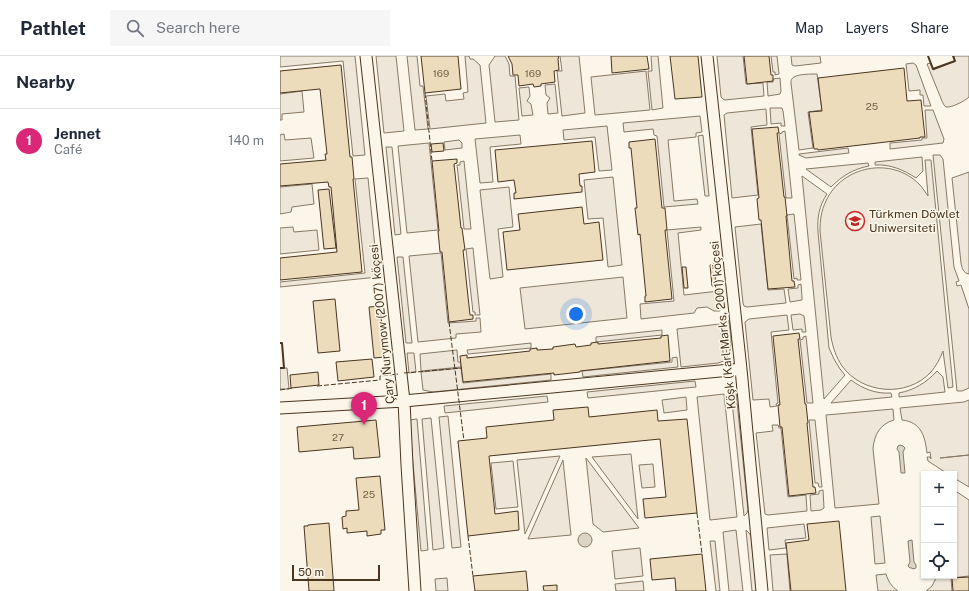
<!DOCTYPE html>
<meta charset="utf-8">
<style>
:root{--surface:#fff;--page:#f6f6f7;--text:#1f2937;--muted:#747a83;--line:#e0e1e3;--accent:#db2777}
body{margin:0;font-family:"Public Sans",sans-serif;background:var(--page);color:var(--text)}
.controls{position:absolute;right:12px;bottom:12px;display:grid;overflow:hidden;border-radius:0px;box-shadow:0 1px 3px #0004}
.controls button{width:36px;height:36px;display:grid;place-items:center;padding:0;border:0;border-bottom:1px solid var(--line);background:var(--surface);color:var(--text);font:20px sans-serif}
.scale{position:absolute;left:12px;bottom:10px;width:88px;box-sizing:border-box;padding-left:4px;border:2px solid #4a3520;border-top:0;font-size:11px;line-height:14px;white-space:nowrap;color:#4a3520;-webkit-text-stroke:3px #fbf6e9;paint-order:stroke}
.you{position:absolute;left:296px;top:258px;width:14px;height:14px;margin:-10px;border:3px solid #fff;border-radius:50%;background:#1a73e8;box-shadow:0 0 0 6px #1a73e833}
.badge{display:grid;place-items:center;width:26px;height:26px;border-radius:50%;background:var(--accent);color:#fff;font-size:13px;font-weight:700}
.pin{position:absolute;translate:-50% -33px;filter:drop-shadow(0 1px 2px #0008)}
.pin::after{content:'';position:absolute;top:21px;width:14px;height:12px;background:inherit;clip-path:polygon(0 0,100% 0,50% 100%)}
.list{margin:0;padding:0;list-style:none}
h2{display:flex;justify-content:space-between;align-items:center;height:52px;margin:0;padding:0 16px;font-size:17px}
h2 small{font-size:13px;font-weight:400;color:var(--muted)}
.list li{display:grid;grid-template-columns:26px 1fr auto;gap:12px;align-items:center;box-sizing:border-box;height:64px;padding:0 16px;border-top:1px solid var(--line)}
.list b{display:block;font-size:15px;white-space:nowrap}
.list p{margin:0;font-size:13px;white-space:nowrap;color:var(--muted)}
.list em{font-size:13px;font-style:normal;color:var(--muted)}
.icon{flex:none;width:22px;height:22px;fill:none;stroke:currentColor;stroke-width:2;stroke-linecap:round;stroke-linejoin:round}
.map{position:relative;flex:none;width:689px;height:535px;overflow:hidden}
header{display:flex;align-items:center;gap:24px;box-sizing:border-box;height:56px;padding:0 20px;background:var(--surface);border-bottom:1px solid var(--line)}
header strong{font-size:19px}
nav{display:flex;gap:22px;margin-inline-start:auto;font-size:14px}
.search{width:280px;height:36px;background:var(--page);display:flex;align-items:center;gap:10px;box-sizing:border-box;padding:0 14px;border-radius:0px;color:var(--muted);font-size:15px}
main{display:flex}
aside{flex:1;background:var(--surface)}
.map>svg:first-child{display:block}
.green{fill:#ede6d9;stroke:#887966}
.water{fill:#dcd4c6;stroke:#887966}
.building{fill:#ecdcbc;stroke:#4a3520}
.lines{fill:none;stroke-linecap:round;stroke-linejoin:round}
.minor-casing{stroke:#4a3520;stroke-width:13}
.minor{stroke:#fbf6e9;stroke-width:11}
.fence{stroke:#4a3520;stroke-width:1;stroke-dasharray:5 2;stroke-linecap:butt}
.wall{stroke:#4a3520;stroke-width:2}
.labels{text-anchor:middle;stroke-width:3;stroke-linejoin:round;paint-order:stroke}
.number-label{font-size:10px;fill:#725f47}
.poi-label{font-size:12px;fill:#4a3520;stroke:#fbf6e9;text-anchor:start}
.street-label{font-size:12px;fill:#4a3520;stroke:#fbf6e9}
</style>
<header>
<strong>Pathlet</strong>
<div class="search"><svg class="icon" aria-label="search" viewBox="0 0 24 24"><circle cx="10" cy="10" r="6"/><path d="M15 15l6 6"/></svg>Search here</div>
<nav><a>Map</a><a>Layers</a><a>Share</a></nav>
</header>
<main>
<aside>
<h2>Nearby<small></small></h2>
<ul class="list">
<li><span class="badge">1</span><div><b>Jennet</b><p>Café</p></div><em>140 m</em></li>
</ul>
</aside>
<div class="map">
<svg width="689" height="535" viewBox="0 0 689 535">
<rect width="100%" height="100%" fill="#fbf6e9"/>
<!-- green -->
<path class="green" d="M0,0H75L85,99L73,100L63,5L0,11Z
M96,0H116L124,75L104,77Z
M127,0H137L140,30H143L148,73L135,74Z
M185,0H189L190,3H193L200,9L206,67L150,73L146,40L165,38L166,45L184,43L183,37L188,36Z
M215,0H225L229,8L230,20H235L239,64L215,66L209,9Z
M280,0H299L305,57L282,60L277,15H282Z
M371,0H378L383,52L372,54L368,15H372Z
M437,0H463L466,28L483,27L484,40L445,44L443,43L441,41Z
M491,0H497L499,18L495,19V16H493Z
M511,0H540L541,7L515,10L512,9Z
M674,0H689V41C685,45 671,52 666,51C664,50 663,47 662,45L647,8L650,7L653,14L675,5Z
M633,7L636,9L651,50H644L643,39H640V34L629,35L626,8Z
M366,15L370,54L315,59L311,21Z
M537,18L542,54L528,56L533,92L519,94L511,27C511,24 511,23 514,21C518,18 532,18 537,18Z
M500,22L501,35L500,38L488,40L487,26H493V23Z
M275,28L278,57L268,58L267,47L270,42L266,39L265,29Z
M249,31L250,40L247,45L251,48L253,59L242,60L239,32Z
M22,35L24,56L2,58V64H0V38Z
M490,52H502L503,55L505,70H501V67L491,68Z
M486,53L487,69L471,71L478,139L452,142L444,59L447,57Z
M645,54H653L664,83L663,87L610,93V87L642,84V82H647Z
M420,60L422,76L416,77V81L388,84L394,145L417,143L418,148L384,151L377,80L374,79L373,73L344,76L343,67Z
M327,70L332,114L319,115L315,81L284,84L283,74Z
M505,75L512,142H506L499,78L502,77V76Z
M4,78L5,84L31,82L34,102L0,105V79Z
M240,79L241,88L210,91L213,126L200,127L195,83Z
M423,79L429,140H425L418,80Z
M179,84L182,87V92L165,94L164,86Z
M149,87L158,174L127,177L118,90Z
M106,91H112L121,178L115,179Z
M568,92L569,97L526,102L519,99V98Z
M653,99H660L663,103L674,211L679,225L676,226L677,230L681,229L689,253V332L682,335H677Z
M642,101L643,115L636,122C624,114 610,108 595,109V106Z
M645,104H651L673,331L668,332L663,295C660,303 656,310 651,316C627,342 582,338 562,310C556,301 553,292 551,281L540,175C540,165 541,155 546,145C562,110 611,100 639,128C643,132 645,136 648,140Z
M184,105L191,173H184L177,109H180V106Z
M588,107L589,110C573,113 562,120 551,131L526,113Z
M689,116V218C683,217 682,212 681,207L672,122Z
M522,120L547,138C539,150 537,162 538,176L549,292L554,303L560,313L565,319L544,343Z
M333,121L342,209L328,211L323,162L308,163L304,124Z
M88,122L98,221L0,231V226L85,217L75,123Z
M32,128L34,148L12,151L11,156L0,158V131Z
M229,131L233,171L218,173L223,221L210,223L200,134Z
M514,158L521,224H517V222L514,223L507,159Z
M481,168L488,234L504,233L506,247L467,251L464,250L463,247L455,171Z
M13,171L14,176L37,174L39,194L0,198V172Z
M421,171V174L398,177L404,239L439,235L441,252H439L440,255H434L427,251L417,252L414,257L361,263L360,248L394,245L387,174Z
M193,192L200,259H195V256H193L186,193Z
M161,197L168,267L196,265V262H200L201,276L176,278V282L138,286L129,200Z
M117,201H123L132,287H126Z
M343,221L347,262L245,273L240,232Z
M521,228L522,241V244L510,246L508,233L518,232V229Z
M520,258L524,260L526,276H522V273L513,274L511,259Z
M507,259L509,274L491,276L498,347L496,348L497,350L490,351L489,343L473,344L465,266L469,263Z
M443,265H449C450,276 454,291 447,301Z
M440,268L444,305L438,307L401,311L397,273Z
M382,274V279L316,286V281Z
M526,280L533,347H527L520,284L523,283V281Z
M251,287V292L188,298L187,294Z
M177,294L178,306H181V311L141,315L140,298Z
M127,297H134L136,316L129,317Z
M397,301L398,311L303,321L302,315L392,306V302Z
M0,312H7L9,333H0Z
M181,312L183,327L271,318V324L153,336L143,334L141,316Z
M657,315L663,321L665,336L619,341V337C634,334 646,327 657,315Z
M571,324C583,333 596,338 611,337L612,341L551,347Z
M415,325L416,331L308,342L307,336Z
M451,336H456L468,454L467,457L464,460Z
M444,338L457,461L430,464L417,341Z
M267,340L268,346L165,357L164,350Z
M406,341L407,354L384,357L382,344Z
M689,344V399L660,402L689,399V431L674,422V418H668L648,405L647,401H650L651,403L650,396L647,397C645,380 641,366 622,364L620,352L684,346Z
M613,353L614,364C600,368 594,379 593,393L599,448L555,452L546,359Z
M168,360L181,491L172,492L159,361Z
M151,362L164,492L153,494L142,363Z
M137,363L148,494L141,495L129,364Z
M529,364H535L542,431H539L538,427H535Z
M492,369H498L499,372H501L508,441L526,439L527,455L488,459L485,458L476,377L493,375Z
M351,398L358,463L312,401Z
M280,400L245,478L237,404Z
M306,402L359,472L323,476L313,468Z
M283,404L291,479L248,483Z
M233,405L238,451L216,453L211,407Z
M373,408L375,431L362,432L359,409Z
M543,434L544,452L541,454L531,455L530,439L539,438V435Z
M674,434L689,444V520L671,522L672,535H646L652,530L657,520H674Z
M600,460L605,507L595,508L591,461Z
M524,468L526,482L505,484L506,492L489,494L487,472Z
M456,474L463,535H449L443,476Z
M466,474L469,477L471,480L477,535H472Z
M430,485H435L440,535H436Z
M360,492L363,520L335,523L332,495Z
M507,498L510,535H493L490,499Z
M606,518C608,525 612,531 618,535H598L596,519Z
M167,522L168,535H156L155,523Z
M363,525L364,535H336L335,528Z"/>
<!-- water -->
<path class="water" d="M620,389L623,390L625,392L623,396L625,417H621L619,396L617,393L618,390Z
M298 484a7 7 0 1 1 14 0a7 7 0 1 1-14 0Z
M632,484L634,506L636,509V512L633,513L632,512H630L628,510L630,506L628,485Z"/>
<!-- building -->
<path class="building" d="M141,0H178L181,33L145,37Z
M228,0H279L278,3L279,14L274,15L275,26L261,28V30L254,31L253,28L239,30L238,19H233L232,8Z
M331,0H367L369,13L332,17Z
M390,0H418L422,41L395,43Z
M464,0H489L491,19H493V25L467,28Z
M61,9L70,101H72L74,123H73L82,216L0,224V202L57,196L51,131H49L48,126L0,130V108L46,104L45,98H47L40,33L0,37V15Z
M624,12L627,45L641,44L645,81H640V82L538,94V93H534L529,56L542,55L538,22Z
M498,71L499,77H497L504,141H505L507,160H506L512,225H514L515,231L488,233L481,164H479L477,143L479,142L472,73Z
M375,83L382,152H385L387,174H385L392,243L365,246V240H366L360,178L358,179L355,152H357L351,92H349V86Z
M312,85L315,116L299,118L300,130H302V136L234,143V137H236L234,124L218,126L215,94Z
M163,87L164,95L152,96L151,88Z
M177,103V107L174,108L181,172H182L185,194H183L190,259H193V263L169,266L162,196H160L158,175H159L152,105Z
M49,133L56,192L44,193L38,134Z
M302,151L304,168L319,166L323,204L227,214L223,176L240,174L238,158Z
M434,208L436,230H432L430,209Z
M402,211H406L408,232H404Z
M55,243L60,295L38,297L33,245Z
M100,250L105,301L94,302L89,251Z
M519,277L520,283H518L525,348H526L528,367H527L533,431H535L536,437L509,440L502,371H500L498,349H500L493,280Z
M388,279L390,305L300,315V316L274,319V317L183,326L180,300L187,299V302L250,295V293L257,292V294L273,293V291L295,288L296,291L311,289V287L318,286V288L381,282V280Z
M92,303L94,321L58,325L56,306Z
M107,313L108,319H102L101,314Z
M38,316L39,329L11,332L10,319Z
M308,351L309,361L377,354L378,365L407,363L417,457L365,462L363,443L386,441L380,383L209,400L215,458L238,455L239,474L188,480L178,385L207,382L206,371L274,364L273,354Z
M96,364L100,401L74,403L73,391L19,396L17,371Z
M100,420L105,474H101V478L87,480V475L67,477V472L63,473L62,461L66,460V455L79,454L76,422Z
M559,465L566,535H511L506,487L529,484L527,468Z
M49,467L54,535H29L24,470H28V469Z
M422,498L426,535H396L395,522L372,524L370,503Z
M246,515L248,535H195L193,520Z
M689,521V535H673L672,522Z
M277,529V535H264L263,530Z"/>
<g class="lines">
<defs>
<path id="minor" d="M86,0L121,318L124,345L127,409L135,535
M427,0L461,313L482,535
M0,352L124,345L461,313"/>
</defs>
<!-- minor casing -->
<use href="#minor" class="minor-casing"/>
<!-- minor -->
<use href="#minor" class="minor"/>
<!-- fence -->
<path class="fence" d="M145,37L152,105
M169,266L184,385
M124,317L182,312
M37,330L100,324V320L118,318
M0,334L13,332
M417,457L422,498
M188,480L193,520"/>
<!-- wall -->
<path class="wall" d="M648,0L653,13L675,5L673,0
M0,287H2L4,312H0"/>
</g>
<!-- icons -->
<defs>
<symbol id="university-ring" viewBox="-11 -11 22 22"><circle r="9.5" fill="#fbf6e9" stroke="#c62828" stroke-width="1.5"/><path d="M0-5L7-2L0 1L-7-2ZM-4 1L0 2.5L4 1V4Q0 6-4 4Z" fill="#c62828"/></symbol>
</defs>
<g fill-rule="evenodd">
<use href="#university-ring" x="564" y="154" width="22" height="22"/>
</g>
<g class="labels">
<!-- number labels -->
<g class="number-label">
<text x="161" y="21">169</text>
<text x="253" y="21">169</text>
<text x="592" y="54">25</text>
<text x="58" y="385">27</text>
<text x="89" y="442">25</text>
</g>
<!-- poi labels -->
<g class="poi-label">
<text x="589" y="162">Türkmen Döwlet<tspan x="589" dy="14">Uniwersiteti</tspan></text>
</g>
<!-- street labels -->
<g class="street-label">
<text transform="translate(102 268) rotate(-96)" y="4">Çary Nurymow (2007) köçesi</text>
<text transform="translate(443 269) rotate(-96)" y="4">Köşk (Karl Marks, 2001) köçesi</text>
</g>
</g>
</svg>
<div class="controls">
<button>+</button>
<button>−</button>
<button><svg class="icon" aria-label="locate" viewBox="0 0 24 24"><circle cx="12" cy="12" r="6"/><path d="M12 2v4M12 18v4M2 12h4M18 12h4"/></svg></button>
</div>
<div class="scale">50 m</div>
<div class="you"></div>
<div class="pin badge" style="left:84px;top:369px">1</div>
</div>
</main>
